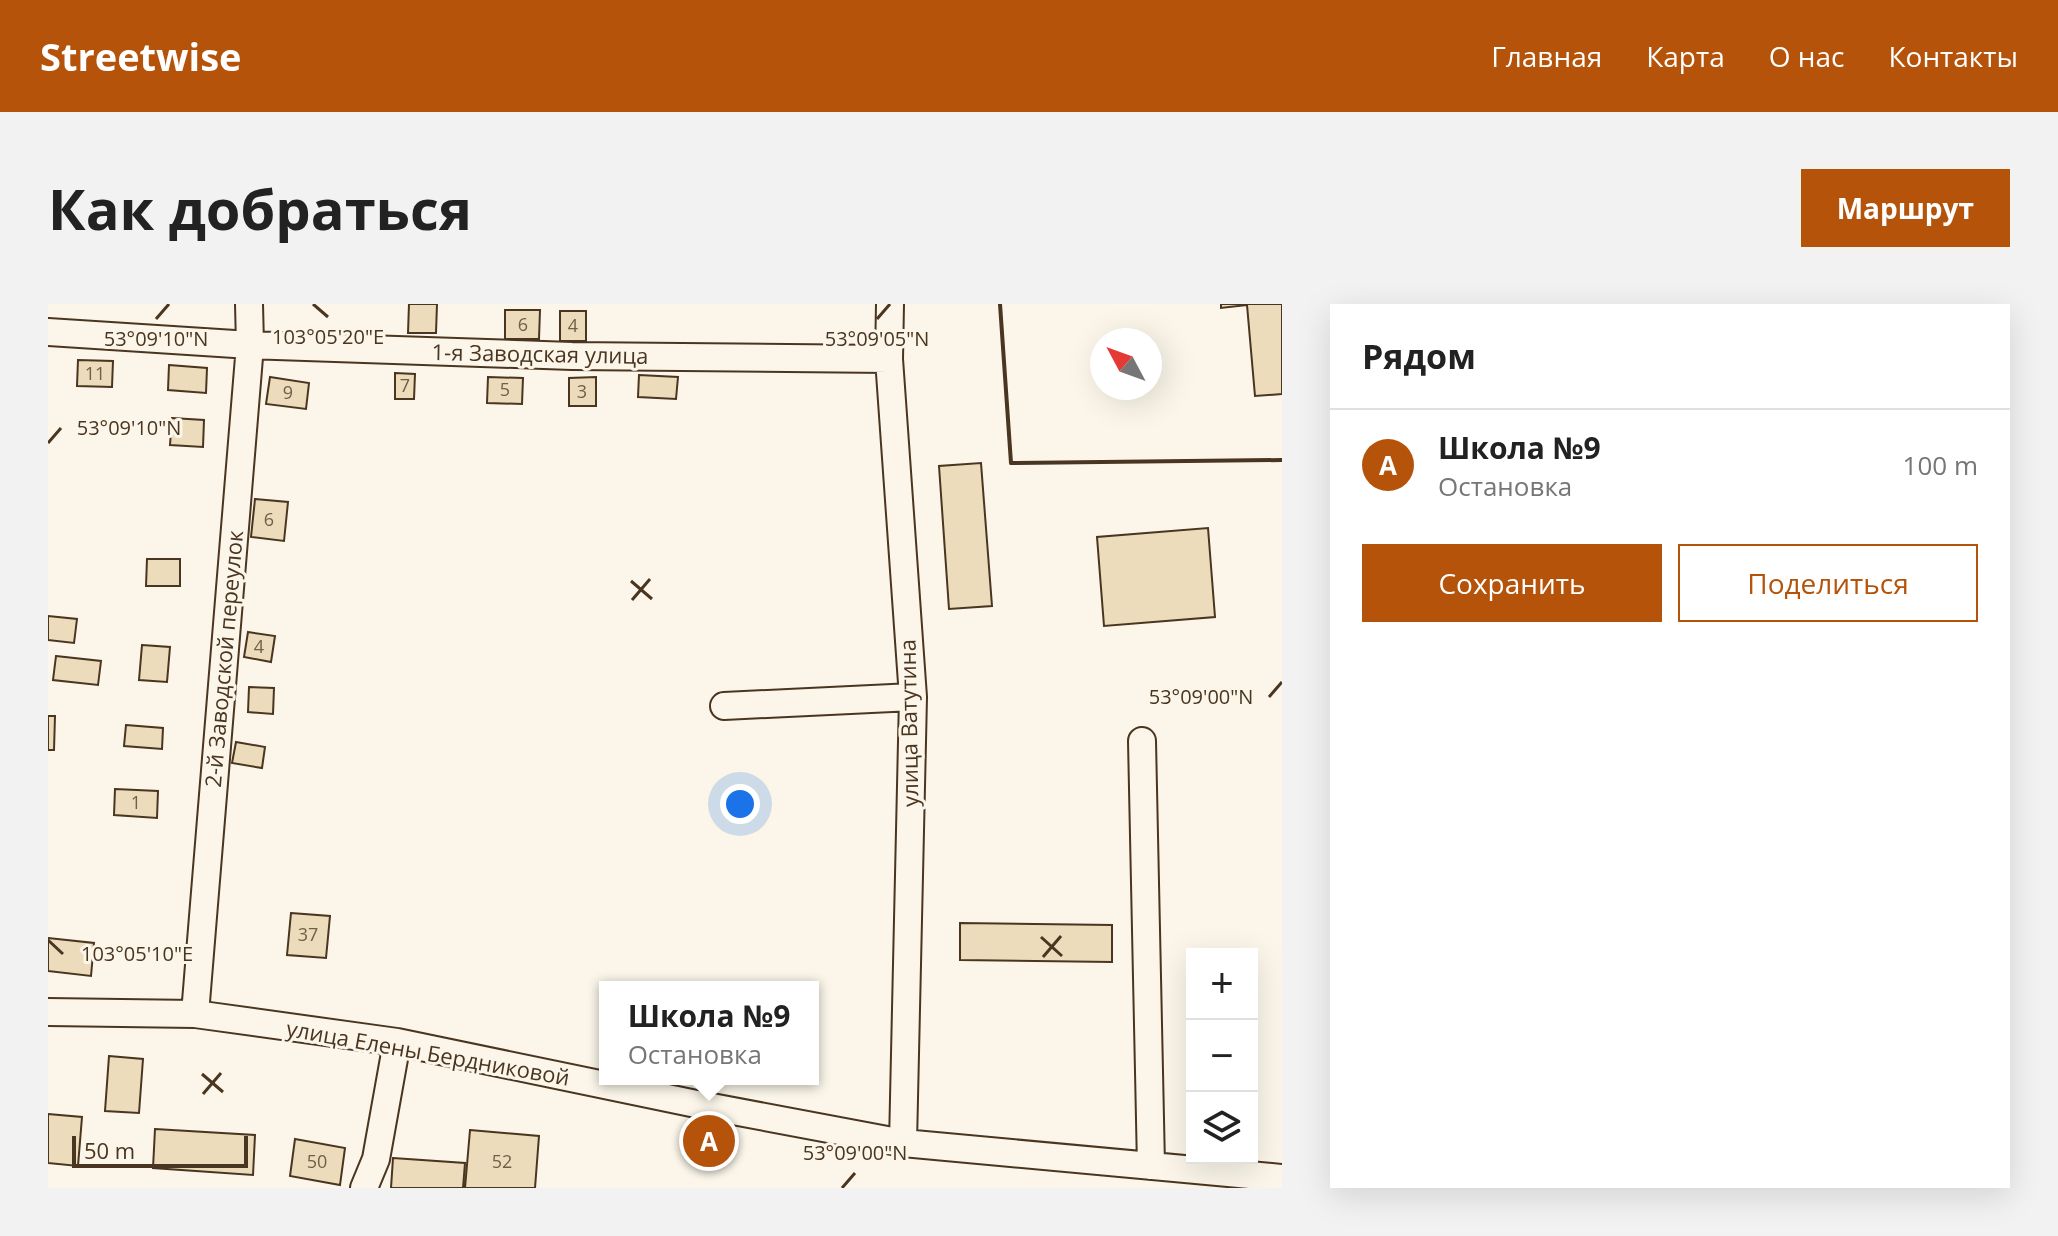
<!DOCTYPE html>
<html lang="ru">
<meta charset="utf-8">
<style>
:root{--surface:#fff;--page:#f2f2f2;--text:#222;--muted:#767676;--line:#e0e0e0;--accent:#b45309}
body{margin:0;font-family:"Open Sans",sans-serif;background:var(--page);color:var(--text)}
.controls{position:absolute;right:24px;bottom:24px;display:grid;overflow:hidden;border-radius:0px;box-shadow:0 8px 32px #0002}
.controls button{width:72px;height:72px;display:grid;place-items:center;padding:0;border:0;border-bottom:2px solid var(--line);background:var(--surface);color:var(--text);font:40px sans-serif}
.compass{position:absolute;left:1042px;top:24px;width:72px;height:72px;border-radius:50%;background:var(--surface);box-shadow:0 8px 32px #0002;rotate:311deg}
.scale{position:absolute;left:24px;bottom:20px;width:176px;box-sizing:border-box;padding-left:8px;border:4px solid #4a3520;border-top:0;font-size:22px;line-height:28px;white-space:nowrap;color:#4a3520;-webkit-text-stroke:6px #fbf6e9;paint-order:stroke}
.you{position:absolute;left:692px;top:500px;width:28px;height:28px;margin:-20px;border:6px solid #fff;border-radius:50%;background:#1a73e8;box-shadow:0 0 0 12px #1a73e833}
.badge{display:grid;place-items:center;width:52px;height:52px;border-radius:50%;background:var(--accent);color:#fff;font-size:26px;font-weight:700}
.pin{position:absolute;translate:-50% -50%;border:4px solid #fff;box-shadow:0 2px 8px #0006}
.popup{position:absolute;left:551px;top:677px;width:220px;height:104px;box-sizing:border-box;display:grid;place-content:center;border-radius:0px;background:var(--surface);filter:drop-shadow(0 2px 6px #0005);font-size:26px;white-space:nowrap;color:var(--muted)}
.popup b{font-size:30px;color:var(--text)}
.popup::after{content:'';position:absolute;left:50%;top:100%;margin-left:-16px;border:16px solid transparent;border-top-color:var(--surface)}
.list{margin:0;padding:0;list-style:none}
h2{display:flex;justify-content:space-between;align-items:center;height:104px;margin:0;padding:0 32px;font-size:34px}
h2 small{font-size:26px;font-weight:400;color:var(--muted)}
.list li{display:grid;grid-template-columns:52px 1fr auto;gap:24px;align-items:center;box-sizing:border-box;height:112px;padding:0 32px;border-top:2px solid var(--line)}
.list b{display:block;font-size:30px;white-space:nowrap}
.list p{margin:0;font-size:26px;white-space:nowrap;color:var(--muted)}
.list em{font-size:26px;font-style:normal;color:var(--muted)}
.actions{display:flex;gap:16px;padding:24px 32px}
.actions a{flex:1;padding:18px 0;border:2px solid var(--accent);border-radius:0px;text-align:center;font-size:28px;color:var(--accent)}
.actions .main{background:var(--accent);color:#fff}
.icon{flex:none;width:44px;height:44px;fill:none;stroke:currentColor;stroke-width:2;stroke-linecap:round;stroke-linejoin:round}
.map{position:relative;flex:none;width:1234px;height:884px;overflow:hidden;border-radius:0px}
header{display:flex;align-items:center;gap:48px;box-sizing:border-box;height:112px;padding:0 40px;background:var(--accent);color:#fff}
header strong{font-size:38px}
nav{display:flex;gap:44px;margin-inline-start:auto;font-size:28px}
.intro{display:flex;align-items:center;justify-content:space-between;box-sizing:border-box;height:192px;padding:0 48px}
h1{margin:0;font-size:56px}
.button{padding:20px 36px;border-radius:0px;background:var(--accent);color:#fff;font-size:28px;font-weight:700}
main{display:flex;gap:48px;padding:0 48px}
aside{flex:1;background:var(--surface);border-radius:0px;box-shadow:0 8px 32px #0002}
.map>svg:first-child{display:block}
.building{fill:#ecdcbc;stroke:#4a3520;stroke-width:2}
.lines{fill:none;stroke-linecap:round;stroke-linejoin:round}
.minor-casing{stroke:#4a3520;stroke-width:30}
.minor{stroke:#fbf6e9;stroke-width:26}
.wall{stroke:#4a3520;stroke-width:4}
.ticks{fill:none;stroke:#4a3520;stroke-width:3}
.labels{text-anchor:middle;stroke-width:6;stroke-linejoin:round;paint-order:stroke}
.number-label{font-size:18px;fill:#725f47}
.street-label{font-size:22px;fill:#4a3520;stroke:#fbf6e9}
.ticks-label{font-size:20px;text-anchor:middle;fill:#4a3520;stroke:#fbf6e9;stroke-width:6;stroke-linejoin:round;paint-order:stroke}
</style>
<header>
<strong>Streetwise</strong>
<nav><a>Главная</a><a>Карта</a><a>О нас</a><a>Контакты</a></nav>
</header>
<div class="intro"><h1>Как добраться</h1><a class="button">Маршрут</a></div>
<main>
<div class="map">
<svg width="1234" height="884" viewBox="0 0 1234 884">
<rect width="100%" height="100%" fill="#fbf6e9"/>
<!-- building -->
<path class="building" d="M361,0H389L388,29H360Z
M1173,0H1234V90L1207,92L1199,1L1173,4Z
M457,6H492L491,35H457Z
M512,7H538V37H512Z
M30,56L65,57L64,83L29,82Z
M121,61L159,64L158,89L120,86Z
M347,69L367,70L366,95H347Z
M591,71L630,73L628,95L590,93Z
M222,73L261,79L258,105L218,100Z
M440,73L475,74L474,100L439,99Z
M548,73V102H521V74Z
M124,114L156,116L155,143L122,141Z
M933,159L944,302L901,305L891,162Z
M207,195L240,198L236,237L203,233Z
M1160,224L1167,313L1056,322L1049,233Z
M99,255H132V282H98Z
M0,312L29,315L26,339L0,336Z
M200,328L227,332L223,358L196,353Z
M94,341L122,343L119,378L91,376Z
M8,352L53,357L50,381L5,376Z
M201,383L226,384L225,410L200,408Z
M0,412H7L6,446H0Z
M78,421L115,424L114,445L76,442Z
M188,438L217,443L214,464L184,459Z
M67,485L110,487L109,514L66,511Z
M243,609L282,612L278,654L239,651Z
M912,619L1064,621V658L912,656Z
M0,634L46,639L43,672L0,667Z
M61,752L95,755L91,809L57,807Z
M0,810L34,813L30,862L0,859Z
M107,825L207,831L205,871L105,864Z
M422,826L491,832L487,884H417Z
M247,835L297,844L292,881L242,872Z
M345,854L417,859L415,884H343Z"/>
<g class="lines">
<defs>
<path id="minor" d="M842,0L841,55L865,393L855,839
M0,28L202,41L524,52L841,55
M676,402L865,393
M1094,437L1103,862
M0,708L147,710L349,738L653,801L855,839L1234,874
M147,710L202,41L201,0
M316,884L328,855L349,738"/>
</defs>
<!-- minor casing -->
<use href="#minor" class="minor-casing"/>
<!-- minor -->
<use href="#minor" class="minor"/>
<!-- wall -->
<path class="wall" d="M952,0L963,159L1234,156"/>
</g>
<!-- ticks -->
<path class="ticks" d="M265,0L280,13M108,15L121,0M829,15L842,0M0,139L13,124M583,277L604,295M584,296L602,275M1221,393L1234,378M993,633L1014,652M0,636L15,650M995,653L1013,632M154,770L175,788M155,790L173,769M794,884L807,869"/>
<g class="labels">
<!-- number labels -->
<g class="number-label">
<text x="475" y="27">6</text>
<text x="525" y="28">4</text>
<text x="47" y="76">11</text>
<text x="357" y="88">7</text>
<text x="457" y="92">5</text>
<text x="534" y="94">3</text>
<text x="240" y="95">9</text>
<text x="221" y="222">6</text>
<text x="211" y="349">4</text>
<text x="88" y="505">1</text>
<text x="260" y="637">37</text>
<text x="269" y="864">50</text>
<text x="454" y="864">52</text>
</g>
<!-- street labels -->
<g class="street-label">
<text transform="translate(492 50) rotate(1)" y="8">1-я Заводская улица</text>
<text transform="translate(176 355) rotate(-85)" y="8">2-й Заводской переулок</text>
<text transform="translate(861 419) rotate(-91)" y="8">улица Ватутина</text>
<text transform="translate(380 749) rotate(10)" y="8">улица Елены Бердниковой</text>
</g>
</g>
<g class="ticks-label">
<text x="280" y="40">103°05'20"E</text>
<text x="108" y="42">53°09'10"N</text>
<text x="829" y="42">53°09'05"N</text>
<text x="81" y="131">53°09'10"N</text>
<text x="1153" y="400">53°09'00"N</text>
<text x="89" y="657">103°05'10"E</text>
<text x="807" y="856">53°09'00"N</text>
</g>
</svg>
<div class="controls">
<button>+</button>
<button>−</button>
<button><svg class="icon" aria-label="layers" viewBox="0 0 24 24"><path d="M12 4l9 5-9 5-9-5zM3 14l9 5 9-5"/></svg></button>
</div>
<svg class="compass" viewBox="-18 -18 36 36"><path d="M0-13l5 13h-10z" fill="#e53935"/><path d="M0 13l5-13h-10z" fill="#767676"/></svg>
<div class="scale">50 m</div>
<div class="you"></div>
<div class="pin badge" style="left:661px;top:837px">A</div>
<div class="popup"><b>Школа №9</b>Остановка</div>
</div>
<aside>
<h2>Рядом<small></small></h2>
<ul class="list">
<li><span class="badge">A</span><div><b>Школа №9</b><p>Остановка</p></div><em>100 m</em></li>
</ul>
<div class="actions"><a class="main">Сохранить</a><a>Поделиться</a></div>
</aside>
</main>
